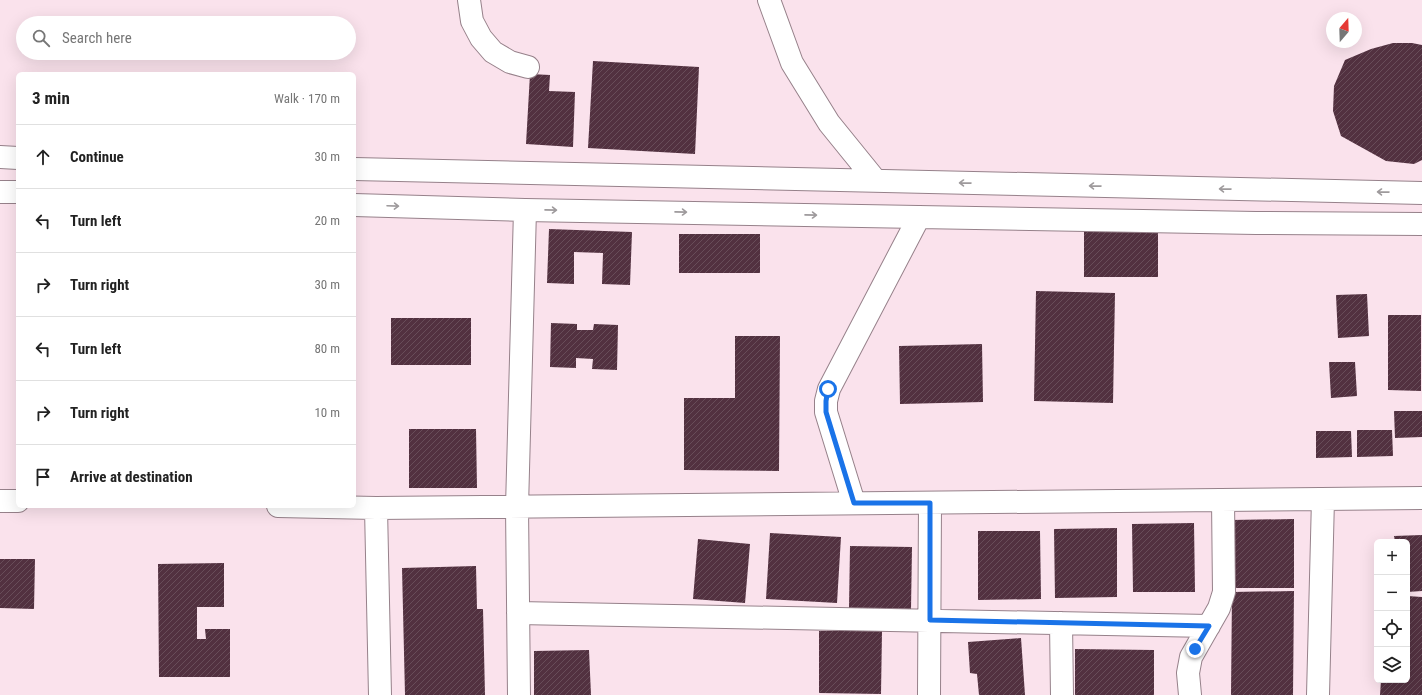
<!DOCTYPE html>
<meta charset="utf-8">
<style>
:root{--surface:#fff;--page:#f2f2f2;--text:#222;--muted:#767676;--line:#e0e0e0}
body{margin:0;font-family:"Roboto Condensed",sans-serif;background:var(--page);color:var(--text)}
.controls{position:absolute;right:12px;bottom:12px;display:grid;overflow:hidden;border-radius:6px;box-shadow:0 4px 16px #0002}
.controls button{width:36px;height:36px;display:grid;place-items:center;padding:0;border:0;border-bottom:1px solid var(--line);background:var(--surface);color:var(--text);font:20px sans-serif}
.compass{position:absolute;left:1326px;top:12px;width:36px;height:36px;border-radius:50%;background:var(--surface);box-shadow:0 4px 16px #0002;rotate:19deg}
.stop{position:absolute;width:12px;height:12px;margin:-9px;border:3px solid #1a73e8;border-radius:50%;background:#fff}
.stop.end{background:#1a73e8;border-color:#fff;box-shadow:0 1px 4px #0008}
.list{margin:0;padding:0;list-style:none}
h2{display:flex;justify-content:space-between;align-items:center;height:52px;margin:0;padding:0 16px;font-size:17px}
h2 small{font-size:13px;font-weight:400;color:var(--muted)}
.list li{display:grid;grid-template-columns:26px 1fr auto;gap:12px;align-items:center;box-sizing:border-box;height:64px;padding:0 16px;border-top:1px solid var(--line)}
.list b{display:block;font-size:15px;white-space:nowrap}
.list em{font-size:13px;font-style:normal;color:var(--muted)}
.icon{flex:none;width:22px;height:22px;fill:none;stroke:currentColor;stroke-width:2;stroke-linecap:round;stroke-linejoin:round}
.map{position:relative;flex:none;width:1422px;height:695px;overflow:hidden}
.search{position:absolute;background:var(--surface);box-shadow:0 4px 16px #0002;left:16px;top:16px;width:340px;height:44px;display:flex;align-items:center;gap:10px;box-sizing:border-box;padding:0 14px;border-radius:22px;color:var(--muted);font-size:15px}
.panel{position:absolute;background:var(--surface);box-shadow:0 4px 16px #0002;left:16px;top:72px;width:340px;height:436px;border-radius:6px}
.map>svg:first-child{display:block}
.building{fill:url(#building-hatch)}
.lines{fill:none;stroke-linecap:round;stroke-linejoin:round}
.minor-casing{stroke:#96818a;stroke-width:24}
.minor{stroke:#fff;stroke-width:22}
.oneway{stroke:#9e9a9c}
.route{stroke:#1a73e8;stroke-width:5}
</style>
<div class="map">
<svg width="1422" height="695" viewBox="0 0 1422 695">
<defs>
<pattern id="building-hatch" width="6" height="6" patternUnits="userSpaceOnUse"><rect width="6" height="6" fill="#523140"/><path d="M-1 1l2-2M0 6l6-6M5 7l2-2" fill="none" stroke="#684d59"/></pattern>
</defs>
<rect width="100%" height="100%" fill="#fae2ec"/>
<!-- building -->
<path class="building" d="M1393,43H1412L1422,45V160L1414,164L1386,161L1341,136L1333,111L1334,86L1345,60L1371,49Z
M593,61L699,67L695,154L588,148Z
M530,74L550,75L549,91L575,92L573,147L526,144Z
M1084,225H1158V277H1084Z
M549,229L632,232L630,285L602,284L603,253L574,252V284L547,283Z
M679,234H760V273H679Z
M1036,291L1115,293L1113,403L1034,401Z
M1367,294L1369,336L1338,338L1336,295Z
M1388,315H1421V391L1388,390Z
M391,318H471V365H391Z
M551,323L577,324V330H593L594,324L618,325L617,370L592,369L593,359L576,358V368L550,367Z
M735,336H780L779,471L684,470V398H735Z
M982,344L983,402L900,404L899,346Z
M1329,362H1355L1357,396L1331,398Z
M1394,411H1422V437L1395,438Z
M409,429H476L477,488H409Z
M1357,430H1392L1393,456L1357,457Z
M1316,431H1351L1352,457L1316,458Z
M1294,519V588H1232L1231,520Z
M1194,523L1195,592H1133L1132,524Z
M1117,528V597L1055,598L1054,529Z
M978,531H1040L1041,599L978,600Z
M770,533L841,537L837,603L766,599Z
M1422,535V591L1407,592V542H1395L1394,536Z
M698,539L750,544L745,603L693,599Z
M850,546L912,547L911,609L849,608Z
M0,559H35L34,609L0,608Z
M224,563V607H197V639H206L205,629H230V677H159L158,564Z
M476,566L477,609H483L485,695H405L402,568Z
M1294,591L1293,695H1231L1232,592Z
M1407,596L1422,597V695H1380L1381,680H1407Z
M819,631H882L881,694L819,693Z
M1021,638L1025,695H979L977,674L970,673L968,642Z
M1075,649L1154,650V695H1075Z
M589,650L591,695H534V651Z"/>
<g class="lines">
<defs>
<path id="minor" d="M469,0L472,21L481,38L493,52L510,62L528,67
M769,0L792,63L829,123L876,181
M0,157L18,158
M354,169L1422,193
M0,192H18
M354,205L525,210L1256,223L1422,224
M0,501H18
M854,503L826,412V401L829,389L919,217
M278,506L376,508L1422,498
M376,508L380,695
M518,613L1209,626
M1061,623L1062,695
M519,695L517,507L525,210
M929,695L930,503
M1190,695L1188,673L1191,657L1219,608L1224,592L1223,500
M1318,695L1323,499"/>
</defs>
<!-- minor casing -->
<use href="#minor" class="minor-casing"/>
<!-- minor -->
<use href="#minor" class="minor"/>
</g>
<!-- one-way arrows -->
<defs><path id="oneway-shaft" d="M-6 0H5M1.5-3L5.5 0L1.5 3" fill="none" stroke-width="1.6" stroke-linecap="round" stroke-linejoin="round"/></defs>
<g class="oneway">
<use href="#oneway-shaft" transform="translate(965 183) rotate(-179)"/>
<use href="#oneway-shaft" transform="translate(1095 186) rotate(-179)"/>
<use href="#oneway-shaft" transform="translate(1225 189) rotate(-179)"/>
<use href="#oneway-shaft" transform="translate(1383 192) rotate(-179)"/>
<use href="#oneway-shaft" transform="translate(393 206) rotate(2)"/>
<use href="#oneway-shaft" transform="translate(551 210) rotate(1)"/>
<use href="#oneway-shaft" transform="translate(681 212) rotate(1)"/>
<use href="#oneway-shaft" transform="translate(811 215) rotate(1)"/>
</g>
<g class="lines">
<!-- route -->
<path class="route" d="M828,389L826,401V412L854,503H930V620L1209,626L1195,649"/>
</g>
</svg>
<div class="controls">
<button>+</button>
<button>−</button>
<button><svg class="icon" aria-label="locate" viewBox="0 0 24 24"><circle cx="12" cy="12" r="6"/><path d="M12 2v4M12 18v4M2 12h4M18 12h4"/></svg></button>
<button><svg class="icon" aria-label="layers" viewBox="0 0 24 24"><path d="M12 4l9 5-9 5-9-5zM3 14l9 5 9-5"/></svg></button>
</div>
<svg class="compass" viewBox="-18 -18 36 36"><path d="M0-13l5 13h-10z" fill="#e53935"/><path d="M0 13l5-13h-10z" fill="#767676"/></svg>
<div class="stop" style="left:828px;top:389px"></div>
<div class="stop end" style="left:1195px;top:649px"></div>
<div class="search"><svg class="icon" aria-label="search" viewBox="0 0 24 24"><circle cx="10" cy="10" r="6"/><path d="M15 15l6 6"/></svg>Search here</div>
<section class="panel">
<h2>3 min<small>Walk · 170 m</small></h2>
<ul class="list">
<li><svg class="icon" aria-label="ahead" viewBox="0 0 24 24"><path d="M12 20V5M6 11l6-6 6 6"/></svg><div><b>Continue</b></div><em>30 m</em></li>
<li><svg class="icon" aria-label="left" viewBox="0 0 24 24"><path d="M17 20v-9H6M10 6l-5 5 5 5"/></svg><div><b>Turn left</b></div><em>20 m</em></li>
<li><svg class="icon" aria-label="right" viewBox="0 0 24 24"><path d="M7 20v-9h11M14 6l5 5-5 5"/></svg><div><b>Turn right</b></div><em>30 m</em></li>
<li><svg class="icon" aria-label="left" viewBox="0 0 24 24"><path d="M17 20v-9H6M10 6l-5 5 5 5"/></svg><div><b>Turn left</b></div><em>80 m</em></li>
<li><svg class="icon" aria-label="right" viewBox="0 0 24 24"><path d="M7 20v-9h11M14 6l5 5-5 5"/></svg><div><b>Turn right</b></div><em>10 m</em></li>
<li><svg class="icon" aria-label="arrive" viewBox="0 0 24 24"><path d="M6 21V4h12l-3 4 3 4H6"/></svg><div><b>Arrive at destination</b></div></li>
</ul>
</section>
</div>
